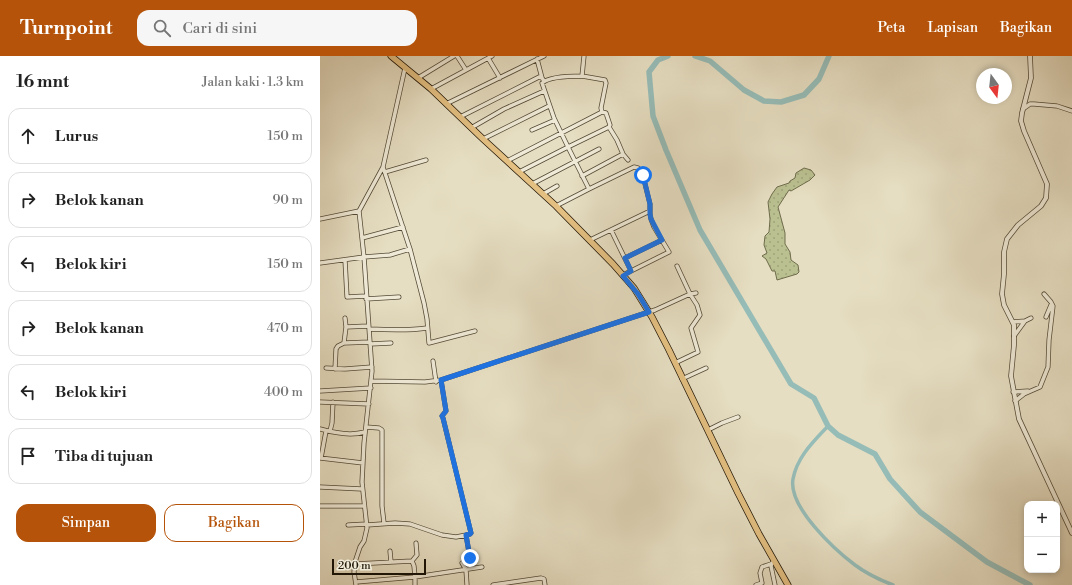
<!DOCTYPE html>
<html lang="id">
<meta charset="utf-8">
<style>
:root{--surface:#fff;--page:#f6f6f6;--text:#222;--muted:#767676;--line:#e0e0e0;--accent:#b45309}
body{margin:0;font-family:"Libre Bodoni",serif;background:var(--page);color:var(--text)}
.controls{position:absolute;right:12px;bottom:12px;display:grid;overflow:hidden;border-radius:8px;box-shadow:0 2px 6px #0003}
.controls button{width:36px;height:36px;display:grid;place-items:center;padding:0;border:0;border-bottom:1px solid var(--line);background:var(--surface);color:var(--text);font:20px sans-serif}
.compass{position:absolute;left:656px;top:12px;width:36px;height:36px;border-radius:50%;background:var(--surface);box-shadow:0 2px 6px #0003;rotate:165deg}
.scale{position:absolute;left:12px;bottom:10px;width:94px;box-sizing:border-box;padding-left:4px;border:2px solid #221707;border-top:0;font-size:11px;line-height:14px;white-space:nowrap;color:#221707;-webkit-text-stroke:3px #efead7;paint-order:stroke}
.stop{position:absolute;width:12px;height:12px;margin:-9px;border:3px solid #1a73e8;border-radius:50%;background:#fff}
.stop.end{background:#1a73e8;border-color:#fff;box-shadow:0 1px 4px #0008}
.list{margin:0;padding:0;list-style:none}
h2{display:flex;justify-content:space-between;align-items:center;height:52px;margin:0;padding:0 16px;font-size:17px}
h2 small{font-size:13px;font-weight:400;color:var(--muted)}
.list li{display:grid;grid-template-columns:26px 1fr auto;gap:12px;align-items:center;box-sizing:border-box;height:56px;margin:0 8px 8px;padding:0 8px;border:1px solid var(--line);border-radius:12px}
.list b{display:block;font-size:15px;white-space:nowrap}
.list em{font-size:13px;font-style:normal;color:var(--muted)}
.actions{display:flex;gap:8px;padding:12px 16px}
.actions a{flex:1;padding:9px 0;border:1px solid var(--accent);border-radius:12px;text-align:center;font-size:14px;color:var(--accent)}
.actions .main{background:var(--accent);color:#fff}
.icon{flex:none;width:22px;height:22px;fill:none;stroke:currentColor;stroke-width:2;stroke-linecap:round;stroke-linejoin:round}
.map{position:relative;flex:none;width:752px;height:529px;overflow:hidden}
header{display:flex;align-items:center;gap:24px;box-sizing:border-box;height:56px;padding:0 20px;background:var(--accent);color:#fff}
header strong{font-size:19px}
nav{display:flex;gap:22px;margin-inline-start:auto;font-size:14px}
.search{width:280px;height:36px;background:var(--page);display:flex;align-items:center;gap:10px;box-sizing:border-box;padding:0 14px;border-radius:12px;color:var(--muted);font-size:15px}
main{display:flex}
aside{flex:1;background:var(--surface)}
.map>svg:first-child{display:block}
.green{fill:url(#green-dots);stroke:#6e6c4c}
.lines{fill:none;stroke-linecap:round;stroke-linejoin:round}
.canal{stroke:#96bcb7;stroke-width:3.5}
.river{stroke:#96bcb7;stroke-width:5.5}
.minor-casing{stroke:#534936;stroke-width:5}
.tertiary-casing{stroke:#534936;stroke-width:5.5}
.primary-casing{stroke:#221707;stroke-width:7}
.minor{stroke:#efead7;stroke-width:3.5}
.tertiary{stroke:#efead7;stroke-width:4}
.primary{stroke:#e3bf81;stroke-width:5.5}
.route{stroke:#1a73e8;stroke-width:5}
</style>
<header>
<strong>Turnpoint</strong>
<div class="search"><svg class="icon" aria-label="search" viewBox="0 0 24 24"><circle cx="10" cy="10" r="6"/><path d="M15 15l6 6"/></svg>Cari di sini</div>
<nav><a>Peta</a><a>Lapisan</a><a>Bagikan</a></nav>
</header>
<main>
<aside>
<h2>16 mnt<small>Jalan kaki · 1.3 km</small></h2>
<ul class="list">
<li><svg class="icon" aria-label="ahead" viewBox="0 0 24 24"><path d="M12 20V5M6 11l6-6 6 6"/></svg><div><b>Lurus</b></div><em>150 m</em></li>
<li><svg class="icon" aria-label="right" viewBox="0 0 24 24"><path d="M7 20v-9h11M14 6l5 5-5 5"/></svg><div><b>Belok kanan</b></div><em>90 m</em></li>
<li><svg class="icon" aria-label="left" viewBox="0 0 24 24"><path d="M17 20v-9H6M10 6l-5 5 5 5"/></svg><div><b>Belok kiri</b></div><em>150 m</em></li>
<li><svg class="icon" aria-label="right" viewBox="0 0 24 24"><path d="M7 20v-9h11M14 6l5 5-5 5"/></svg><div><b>Belok kanan</b></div><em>470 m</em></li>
<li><svg class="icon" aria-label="left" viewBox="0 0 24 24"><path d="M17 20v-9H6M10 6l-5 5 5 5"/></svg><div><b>Belok kiri</b></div><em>400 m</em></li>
<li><svg class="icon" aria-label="arrive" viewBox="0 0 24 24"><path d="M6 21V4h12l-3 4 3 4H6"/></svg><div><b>Tiba di tujuan</b></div></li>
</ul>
<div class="actions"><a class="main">Simpan</a><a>Bagikan</a></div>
</aside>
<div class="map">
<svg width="752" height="529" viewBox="0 0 752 529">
<defs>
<pattern id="green-dots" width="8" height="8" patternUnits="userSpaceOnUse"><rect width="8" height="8" fill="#bac090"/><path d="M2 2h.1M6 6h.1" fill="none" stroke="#a0a47b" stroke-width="1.8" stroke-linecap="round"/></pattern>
</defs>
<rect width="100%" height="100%" fill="#e6dec2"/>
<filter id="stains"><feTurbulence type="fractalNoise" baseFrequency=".005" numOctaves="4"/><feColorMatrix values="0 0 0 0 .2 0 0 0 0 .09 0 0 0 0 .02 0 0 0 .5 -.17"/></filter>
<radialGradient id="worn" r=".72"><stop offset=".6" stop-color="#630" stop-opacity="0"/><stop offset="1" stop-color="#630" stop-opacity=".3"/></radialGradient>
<!-- green -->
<path class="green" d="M484,112L491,114L495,119L490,124L471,135L469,134L458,151L465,177V188L470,196L471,204L478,209L479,216L477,218L457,224L455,215H452L446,203L442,200L447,197L444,189L445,180L449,176L450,163L448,146L452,138L457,131L469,127L470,125L475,122L476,117Z"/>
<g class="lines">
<!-- canal -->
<path class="canal" d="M508,370C493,386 477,401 473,423C468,451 515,494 535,509C547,518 560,524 573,529"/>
<!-- river -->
<path class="river" d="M348,0L338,4L329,16L333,60L346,94L380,174L471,328L494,342L508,370L518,379L555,398L570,423L600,456L667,506L710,529
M375,0L390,5L424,34L444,45L461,46L484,39L499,23L509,0"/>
<defs>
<path id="minor" d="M137,0L146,14
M168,2L180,22
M217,3L222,22
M262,20L285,24L286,27L281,52L282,56L286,57L290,69L289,71L248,91L234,62L222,27C230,20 252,20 262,20L264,0
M98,22L134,0
M111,33L172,0
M126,48L224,0
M703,53L710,48H714L737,50L752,55
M140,61L219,21L222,22L224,25
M151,72L184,53L224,35
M212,74L235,64
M163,83L229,50
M303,98L308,104
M187,105L282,56
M63,111L90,193
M65,116L106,104
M199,116L248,91L269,133L314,111L318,112L322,116L330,148V158L331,163L334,171L349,196L303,219
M262,120L303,98L297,84L289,71
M212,128L279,93
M223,138L237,130
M236,150L269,133
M0,163L39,155
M291,174L311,215
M42,182L83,171
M270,184L330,155
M305,202L342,184
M25,204L27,241L46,240
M0,207L44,201L39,155L63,111L85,12
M46,243L79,241
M726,261L731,249
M25,262L26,271L48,270
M693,266L705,265
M49,273C68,274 88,275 107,272
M694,280L705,265L711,262
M24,287L50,286
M50,288L71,287
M113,305L116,326
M355,307L378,296L371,272L380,259L377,249L370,238L357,210
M6,312L25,313L52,311
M15,313L16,293L18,290L24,287L26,271
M362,323L386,312
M121,324L126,355L122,360L123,362L151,477L150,478L146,479L150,502L142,507L146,514L147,529
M51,325L105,326L121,324L335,254L370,238L376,237
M0,335L51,332
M693,336L708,335
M695,345L704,338L720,331L728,311L729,284L733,250L731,246L724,238
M0,346L49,348
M46,371L59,372L62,374V450L64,467
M0,373C14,377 31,380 45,376
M388,374L402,367L418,361
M10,375L12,367L13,346
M0,402L43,407
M1,402L6,375
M0,431L42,433
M0,450H44
M28,469L47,468
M47,469L75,467L90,468L122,479L136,481L146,479
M70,495L71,506
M92,505L97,499L96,487
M452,507L451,510L455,529
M35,508L92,505L94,510L95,521L162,511
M36,526L95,521V529
M36,529L34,516L35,506L40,491L44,485L47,472L42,426L44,387L52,315L44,201L70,199L90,193L104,247L107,263L109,287L155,275
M173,529L221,522L224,523L225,529
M436,529L442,527L440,517L442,511L451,508"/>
<path id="tertiary" d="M710,0L711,22L702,57L701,65L704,75L727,128L726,142L721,150L698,169L687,183L684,196V218L682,238L684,249L694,269V289L691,320L699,363L752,477"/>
<path id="primary" d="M71,0L111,33L163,83L236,150L293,208L314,232L332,261L349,294L418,437L439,478L468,529"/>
</defs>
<!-- minor casing -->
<use href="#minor" class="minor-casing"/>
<!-- tertiary casing -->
<use href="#tertiary" class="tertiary-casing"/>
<!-- primary casing -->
<use href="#primary" class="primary-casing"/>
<!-- minor -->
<use href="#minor" class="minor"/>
<!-- tertiary -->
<use href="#tertiary" class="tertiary"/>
<!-- primary -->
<use href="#primary" class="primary"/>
</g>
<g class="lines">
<!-- route -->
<path class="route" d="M150,502L146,479L150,478L151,477L123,362L122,360L126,355L121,324L329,256L318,238L303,220L311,215L305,202L342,184L331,163L330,158V148L323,119"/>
</g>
<rect width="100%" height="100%" filter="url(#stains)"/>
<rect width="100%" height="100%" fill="url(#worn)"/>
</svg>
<div class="controls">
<button>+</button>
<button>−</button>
</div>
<svg class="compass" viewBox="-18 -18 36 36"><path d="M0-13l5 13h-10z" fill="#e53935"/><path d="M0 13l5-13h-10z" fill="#767676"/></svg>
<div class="scale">200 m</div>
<div class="stop" style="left:323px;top:119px"></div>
<div class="stop end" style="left:150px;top:502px"></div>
</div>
</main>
